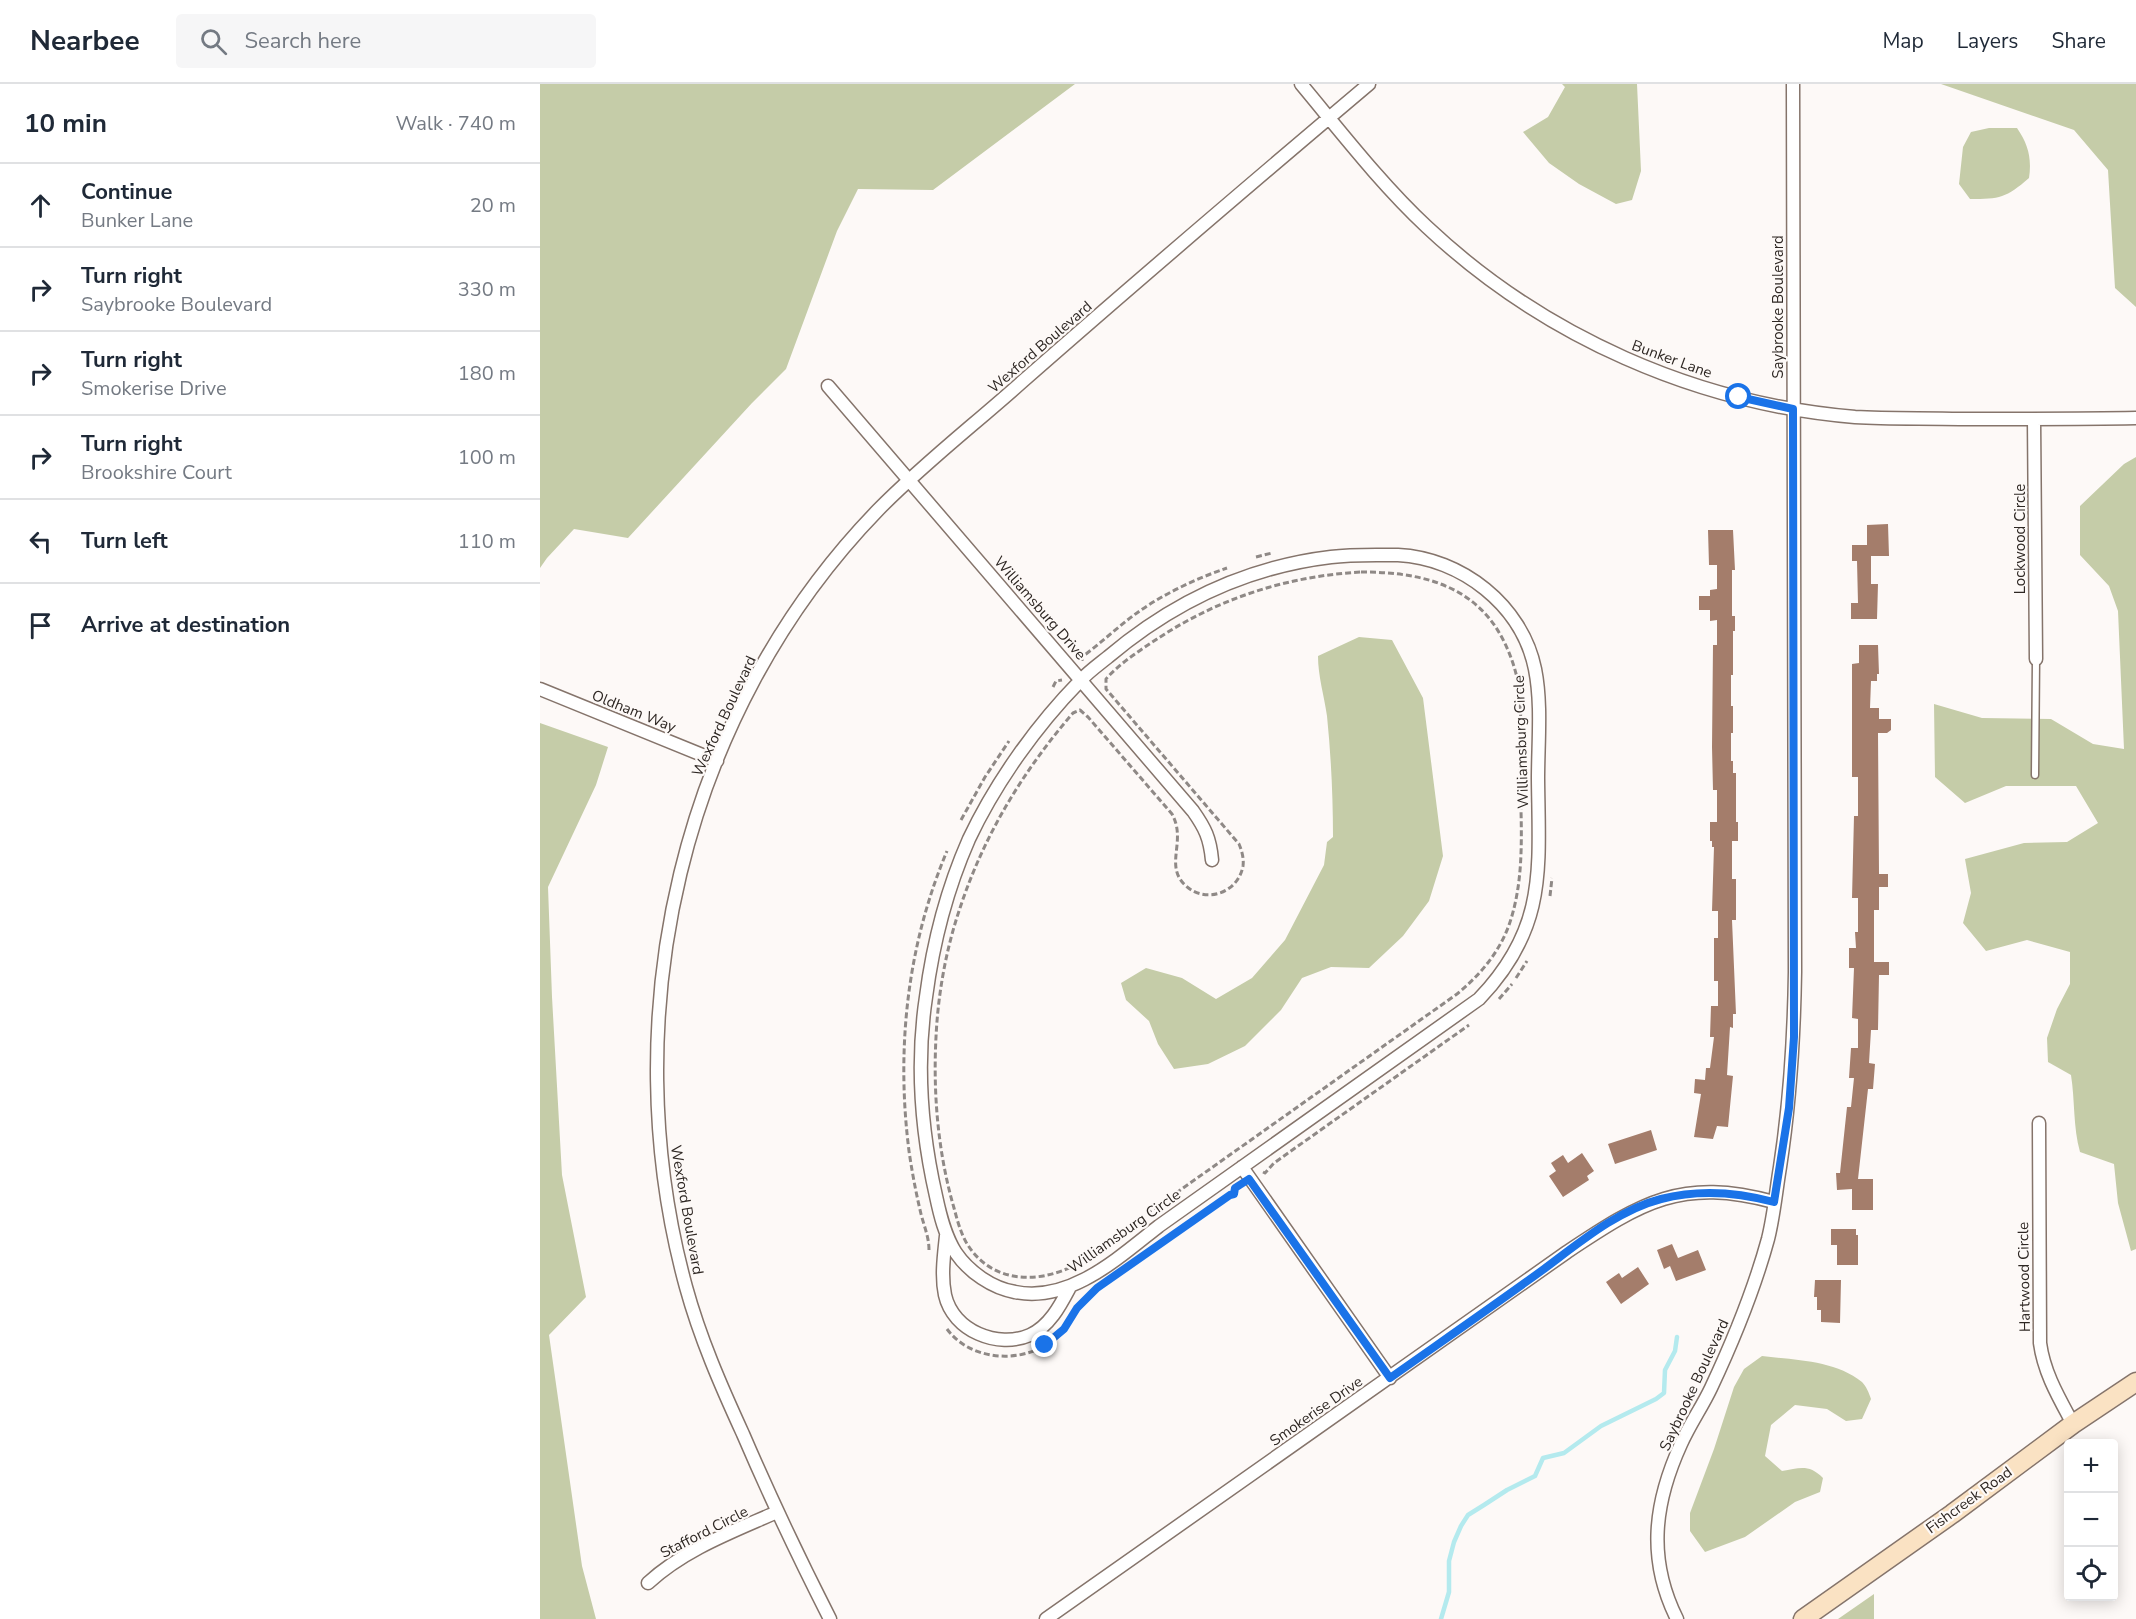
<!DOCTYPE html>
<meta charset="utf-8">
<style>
:root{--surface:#fff;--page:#f6f6f7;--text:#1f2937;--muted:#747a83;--line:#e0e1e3}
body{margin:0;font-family:"Nunito Sans",sans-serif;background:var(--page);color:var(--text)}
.controls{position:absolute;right:18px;bottom:18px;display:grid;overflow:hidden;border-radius:6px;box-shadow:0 3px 15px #0003}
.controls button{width:54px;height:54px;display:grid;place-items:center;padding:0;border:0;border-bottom:2px solid var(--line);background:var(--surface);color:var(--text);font:30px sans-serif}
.stop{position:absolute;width:18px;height:18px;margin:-14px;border:4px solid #1a73e8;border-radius:50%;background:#fff}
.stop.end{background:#1a73e8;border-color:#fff;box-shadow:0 2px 6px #0008}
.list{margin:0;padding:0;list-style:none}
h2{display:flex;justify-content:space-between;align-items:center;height:78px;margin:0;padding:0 24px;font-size:26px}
h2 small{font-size:20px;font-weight:400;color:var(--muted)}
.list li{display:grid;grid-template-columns:39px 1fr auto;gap:18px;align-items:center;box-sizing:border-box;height:84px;padding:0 24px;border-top:2px solid var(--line)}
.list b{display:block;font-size:22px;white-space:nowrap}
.list p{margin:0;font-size:20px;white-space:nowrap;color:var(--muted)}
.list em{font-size:20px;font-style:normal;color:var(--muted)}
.icon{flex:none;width:33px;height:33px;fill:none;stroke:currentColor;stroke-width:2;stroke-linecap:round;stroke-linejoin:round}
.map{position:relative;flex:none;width:1596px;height:1535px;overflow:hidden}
header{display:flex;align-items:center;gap:36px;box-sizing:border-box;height:84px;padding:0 30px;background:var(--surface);border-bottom:2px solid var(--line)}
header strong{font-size:28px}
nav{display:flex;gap:33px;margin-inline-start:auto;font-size:21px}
.search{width:420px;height:54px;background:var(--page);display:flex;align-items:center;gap:15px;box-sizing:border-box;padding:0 21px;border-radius:6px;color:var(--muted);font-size:22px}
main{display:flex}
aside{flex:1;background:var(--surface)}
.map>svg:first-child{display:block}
.green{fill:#c5cca8}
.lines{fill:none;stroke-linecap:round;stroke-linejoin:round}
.stream{stroke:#b4eaee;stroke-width:4.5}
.building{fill:#a47d6b}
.lane-casing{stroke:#85746b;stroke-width:9}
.street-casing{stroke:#85746b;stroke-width:15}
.secondary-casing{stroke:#85746b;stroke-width:21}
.path{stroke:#8f8986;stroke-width:3;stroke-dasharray:6 3;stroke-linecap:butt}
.lane{stroke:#fff;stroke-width:6}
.street{stroke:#fff;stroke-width:12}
.secondary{stroke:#fae2c3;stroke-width:18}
.route{stroke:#1a73e8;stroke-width:8}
.labels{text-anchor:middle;stroke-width:4.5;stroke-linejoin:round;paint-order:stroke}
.street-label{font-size:15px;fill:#2e2723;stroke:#fdf9f7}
</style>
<header>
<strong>Nearbee</strong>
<div class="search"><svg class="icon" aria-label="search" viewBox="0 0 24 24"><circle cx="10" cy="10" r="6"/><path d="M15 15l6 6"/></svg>Search here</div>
<nav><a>Map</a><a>Layers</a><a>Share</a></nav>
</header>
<main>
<aside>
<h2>10 min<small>Walk · 740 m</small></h2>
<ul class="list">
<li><svg class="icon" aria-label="ahead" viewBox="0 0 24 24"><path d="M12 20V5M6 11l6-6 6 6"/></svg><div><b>Continue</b><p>Bunker Lane</p></div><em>20 m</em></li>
<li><svg class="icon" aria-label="right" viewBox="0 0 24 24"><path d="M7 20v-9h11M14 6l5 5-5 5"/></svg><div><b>Turn right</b><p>Saybrooke Boulevard</p></div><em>330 m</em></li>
<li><svg class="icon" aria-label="right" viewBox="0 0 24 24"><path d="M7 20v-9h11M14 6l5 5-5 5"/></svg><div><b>Turn right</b><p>Smokerise Drive</p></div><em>180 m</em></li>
<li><svg class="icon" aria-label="right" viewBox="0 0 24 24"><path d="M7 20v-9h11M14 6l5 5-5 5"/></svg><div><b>Turn right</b><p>Brookshire Court</p></div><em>100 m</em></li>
<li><svg class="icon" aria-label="left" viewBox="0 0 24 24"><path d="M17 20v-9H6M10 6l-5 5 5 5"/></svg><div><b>Turn left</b></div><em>110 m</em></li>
<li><svg class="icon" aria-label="arrive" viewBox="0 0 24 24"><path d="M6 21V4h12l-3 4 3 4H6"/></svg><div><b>Arrive at destination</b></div></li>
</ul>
</aside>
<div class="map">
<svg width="1596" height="1535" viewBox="0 0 1596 1535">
<rect width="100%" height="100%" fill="#fdf9f7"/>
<!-- green -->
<path class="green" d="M0,0H535L393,106L318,105L297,147L246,285L212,319L88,454L34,445L7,474L0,484Z
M1022,0H1097L1101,87L1092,116L1076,120L1039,100L1009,79L983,48L1008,33L1025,3Z
M1401,0H1596V223L1575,204L1568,86L1534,46Z
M1449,44H1477C1488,60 1492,74 1489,94C1466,114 1460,115 1430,115L1419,100L1423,63L1431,48Z
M1596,373V1165L1591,1167L1578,1119L1574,1080L1540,1068C1533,1043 1535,1016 1531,991L1508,978L1507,954L1517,925L1530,900V868L1487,856L1446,867L1423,839L1431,809L1425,775L1484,759L1527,758L1558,739L1536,702H1466L1425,719L1395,693L1394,620L1442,634L1511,635L1553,660L1584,665L1578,527L1569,502L1540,471V422L1584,380Z
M819,553L852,556L883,614L903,772L889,817L863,852L829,884L791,883L762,894L741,926L705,962L668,980L634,985L618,960L609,937L586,916L581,899L606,884L642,894L676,915L712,894L745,856L784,781L787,758L793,753C793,712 791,672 787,632C784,611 778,592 778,572Z
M0,639L68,663L56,701L8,803L12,913L22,1091L46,1213L9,1251L42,1482L56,1535H0Z
M1222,1272C1255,1276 1295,1276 1322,1298C1326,1302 1329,1309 1331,1315L1322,1335L1306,1337L1287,1325L1255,1321L1231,1341L1225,1372L1242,1387C1260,1384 1269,1380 1283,1394L1280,1408L1255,1418L1205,1453L1165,1468L1150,1447V1429L1174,1365L1194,1303L1204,1285Z
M1334,1510V1535H1298Z"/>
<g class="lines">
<!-- stream -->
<path class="stream" d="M901,1535L909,1508V1477L914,1458L921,1442L928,1431L944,1421L967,1406L995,1392L1003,1374L1024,1369L1061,1342L1116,1315L1124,1309L1125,1286L1135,1267L1137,1253"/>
</g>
<!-- building -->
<path class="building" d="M1348,440L1349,472H1331V500H1338L1337,535H1311V519H1318L1317,477H1312V461H1327V441Z
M1168,446H1193L1195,486H1192V532H1195V547H1193V591H1191V622H1193V649H1191V677H1193V689H1196V738H1198V757H1192V795H1196V836H1192L1196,930H1193V944L1190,943L1187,991L1193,992L1188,1043L1177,1042L1173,1055L1154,1053L1161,1010L1154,1009L1155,995L1165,996L1166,984H1170L1174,953H1170L1171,922H1178V897H1174V854H1178V827H1172L1174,763H1172V757H1170V738H1177V706H1173L1172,663L1173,561H1177V536L1170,537V526H1159V512H1170V506L1177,505V481H1169Z
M1319,561H1338L1339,590H1337V597H1331L1330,624H1339V635H1351V646L1347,649H1338L1339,790H1348V803H1339V826H1334V878H1349V891H1339L1338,946H1331L1329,979L1335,980L1333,1005H1328L1318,1095H1333V1126H1312V1105L1297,1106L1296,1089H1300L1307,1023H1311L1314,994H1309L1311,964H1318V935L1312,934L1314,884H1309V864H1316L1315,848H1318V814H1312L1314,732H1318V693H1312V580L1319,579Z
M1111,1046L1117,1066L1075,1080L1068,1060Z
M1042,1069L1054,1087L1047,1092L1049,1096L1023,1113L1009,1092L1016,1087L1011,1079L1023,1071L1028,1079Z
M1291,1145H1316V1151H1318V1181H1297V1161H1291Z
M1132,1160L1138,1174L1158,1166L1166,1186L1136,1197L1130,1182L1124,1185L1117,1166Z
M1098,1183L1109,1200L1081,1220L1066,1198L1079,1189L1082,1194Z
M1275,1196H1301L1300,1239L1281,1238V1226H1277V1213H1274Z"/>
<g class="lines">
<defs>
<path id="lane" d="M1495,691L1496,575"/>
<path id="street" d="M761,0C801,48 841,100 887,143C1003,252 1156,320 1315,333C1349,335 1385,334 1420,335C1478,335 1537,335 1596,334
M288,302L653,727C665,744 670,754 672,776
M1494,335L1496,575
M858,471C921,474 982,521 995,585C1002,620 998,659 998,695C999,786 1007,844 939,915L619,1142C578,1174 530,1219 475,1208C452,1204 429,1188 416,1169C405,1152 400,1131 396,1112C381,1046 376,979 386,913C393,859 407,805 429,755C456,698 496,642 540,597C548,588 558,581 568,573C632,519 707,483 791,473C813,470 836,471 858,471Z
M0,605L177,677
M1499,1039L1500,1259C1504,1289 1519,1314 1533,1340
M702,1083L850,1294
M406,1152C404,1171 401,1192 405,1211C413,1247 458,1265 490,1251C510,1242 521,1220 530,1203
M108,1499C145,1465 192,1448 237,1428
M290,1535C259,1474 230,1413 203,1350C181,1302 160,1254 146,1203C72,933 141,629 338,426C383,380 435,340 483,297C597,197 713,98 829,0
M506,1535L1027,1168C1102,1118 1142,1093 1234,1118
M1137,1535C1107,1475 1114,1419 1141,1360C1150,1340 1162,1323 1171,1304C1194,1255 1214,1206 1228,1155C1234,1131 1236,1107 1240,1083C1250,1018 1254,954 1255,888L1253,0"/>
<path id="secondary" d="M1263,1535L1412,1430L1533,1340L1596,1298"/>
</defs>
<!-- lane casing -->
<use href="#lane" class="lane-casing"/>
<!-- street casing -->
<use href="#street" class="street-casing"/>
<!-- secondary casing -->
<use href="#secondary" class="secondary-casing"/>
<!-- path -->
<path class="path" d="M716,473L732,469
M821,488C872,488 924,497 955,542C967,560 976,583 979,605C982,629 980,654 980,678C980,732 987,790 969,841C959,869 939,892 917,910L533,1182C495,1201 449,1198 426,1158C420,1147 417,1135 414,1124C398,1069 393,1010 396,953C398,910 406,865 420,824C444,751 483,687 533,629L540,626L548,633L632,730C647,757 624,781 645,801C664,820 698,810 703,782C704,775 702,767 699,760L566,605V595C580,579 599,567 617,555C679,514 748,492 821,488Z
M542,577V572L546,570C563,557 578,543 594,531C621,511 655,495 687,484
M513,603L516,597L522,596
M421,736L445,693L469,657
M1010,812L1012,794
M976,894L987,877
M959,915L972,900
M723,1088L725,1089L734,1079L929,941
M677,1120L690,1111L694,1110L695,1104
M389,1166C389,1153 384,1142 381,1130C376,1109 372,1088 369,1067C356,965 367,862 407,767
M407,1245C428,1274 473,1280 504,1262C510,1258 516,1252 521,1247C534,1234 540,1219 554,1207"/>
<!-- lane -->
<use href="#lane" class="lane"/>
<!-- street -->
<use href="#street" class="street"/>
<!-- secondary -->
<use href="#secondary" class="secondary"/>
</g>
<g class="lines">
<!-- route -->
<path class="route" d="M505,1261L524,1245L537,1224L557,1204L690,1111L694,1110L695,1104L709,1095L850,1294C901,1258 953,1222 1004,1185C1039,1159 1078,1126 1121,1115C1159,1105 1197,1108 1234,1118L1249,1024L1254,953L1253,325L1199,313"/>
</g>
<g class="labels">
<!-- street labels -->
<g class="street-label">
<text transform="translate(1238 223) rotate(-90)" y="5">Saybrooke Boulevard</text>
<text transform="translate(500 263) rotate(-41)" y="5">Wexford Boulevard</text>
<text transform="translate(1132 275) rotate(20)" y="5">Bunker Lane</text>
<text transform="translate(1480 455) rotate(-90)" y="5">Lockwood Circle</text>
<text transform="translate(500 524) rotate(49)" y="5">Williamsburg Drive</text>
<text transform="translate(94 627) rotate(22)" y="5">Oldham Way</text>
<text transform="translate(184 632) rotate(-65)" y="5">Wexford Boulevard</text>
<text transform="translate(981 658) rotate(-92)" y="5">Williamsburg Circle</text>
<text transform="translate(147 1126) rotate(80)" y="5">Wexford Boulevard</text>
<text transform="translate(584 1147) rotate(-35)" y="5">Williamsburg Circle</text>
<text transform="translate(1484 1193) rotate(-91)" y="5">Hartwood Circle</text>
<text transform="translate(1154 1301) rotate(-65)" y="5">Saybrooke Boulevard</text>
<text transform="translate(776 1327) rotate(-35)" y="5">Smokerise Drive</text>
<text transform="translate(1429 1416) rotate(-36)" y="5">Fishcreek Road</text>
<text transform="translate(164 1448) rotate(-27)" y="5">Stafford Circle</text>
</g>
</g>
</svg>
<div class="controls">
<button>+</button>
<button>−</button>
<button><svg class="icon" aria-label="locate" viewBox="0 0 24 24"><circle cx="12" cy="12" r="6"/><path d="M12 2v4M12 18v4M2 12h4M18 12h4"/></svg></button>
</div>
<div class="stop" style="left:1199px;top:313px"></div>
<div class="stop end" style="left:505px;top:1261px"></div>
</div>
</main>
